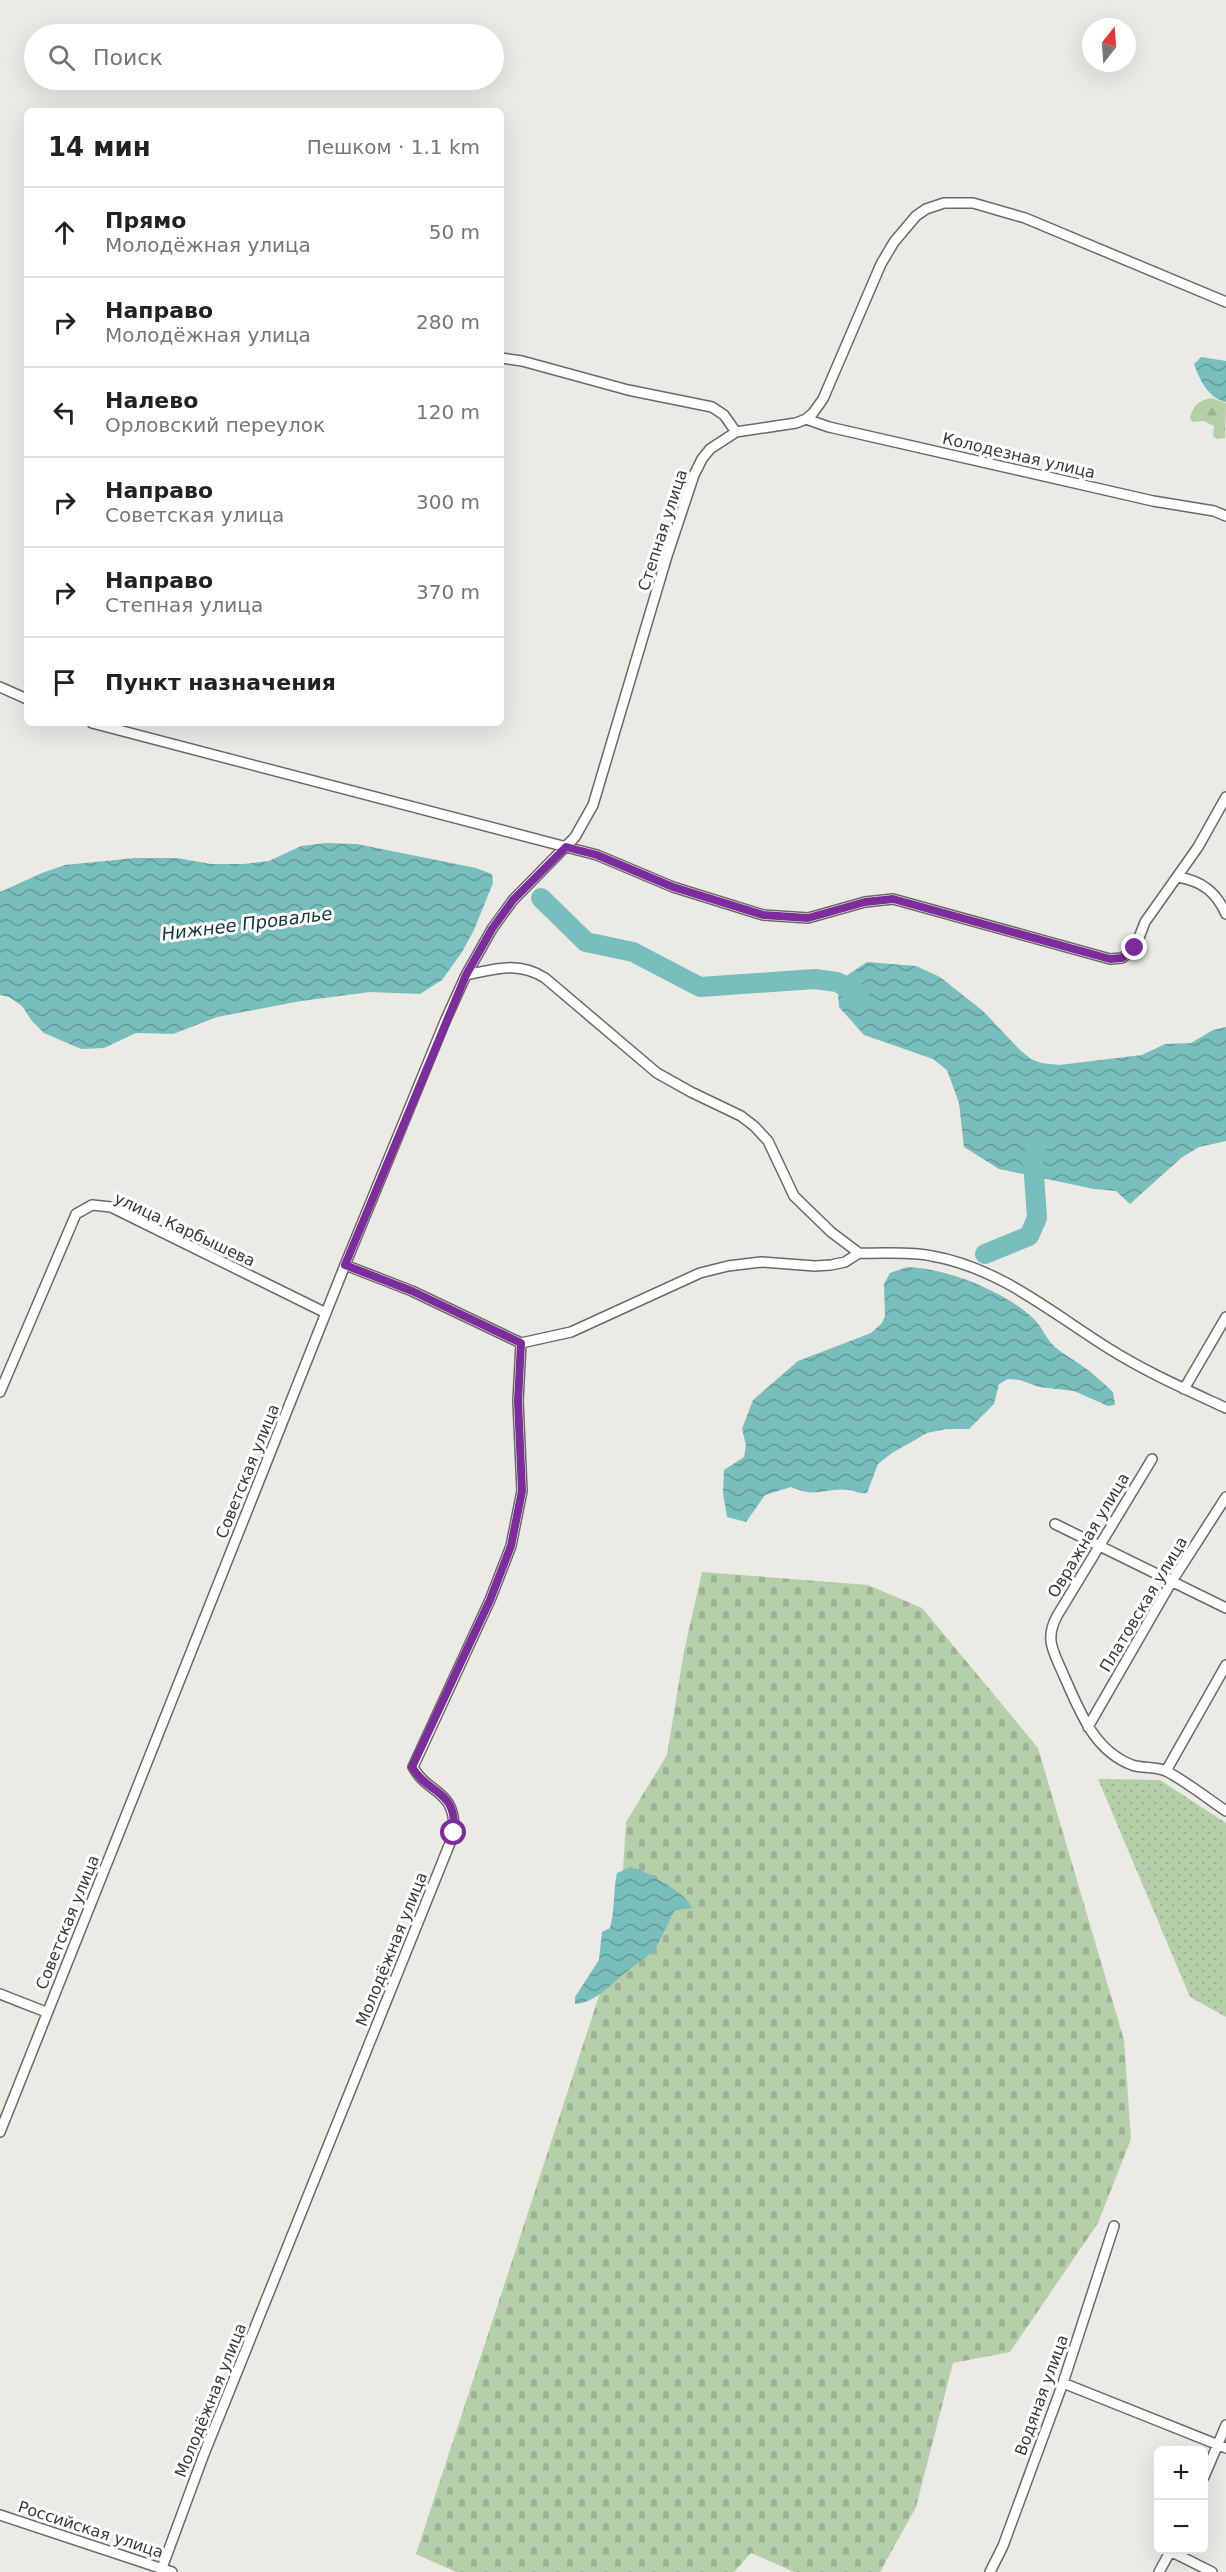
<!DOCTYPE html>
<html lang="ru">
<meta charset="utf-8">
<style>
:root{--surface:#fff;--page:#f2f2f2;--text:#222;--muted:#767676;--line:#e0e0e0}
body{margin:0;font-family:"DejaVu Sans",sans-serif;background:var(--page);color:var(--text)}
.controls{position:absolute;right:18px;bottom:18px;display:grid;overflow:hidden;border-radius:9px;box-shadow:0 6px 24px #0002}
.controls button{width:54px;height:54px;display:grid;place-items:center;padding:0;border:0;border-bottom:2px solid var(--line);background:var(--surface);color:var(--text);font:30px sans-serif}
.compass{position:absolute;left:1082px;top:18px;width:54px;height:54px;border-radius:50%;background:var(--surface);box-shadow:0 6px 24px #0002;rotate:17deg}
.stop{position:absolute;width:18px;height:18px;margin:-14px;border:4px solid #7c2c9c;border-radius:50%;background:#fff}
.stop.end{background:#7c2c9c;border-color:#fff;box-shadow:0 2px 6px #0008}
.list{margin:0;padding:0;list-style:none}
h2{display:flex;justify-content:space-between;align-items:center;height:78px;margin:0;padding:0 24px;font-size:26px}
h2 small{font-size:20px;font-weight:400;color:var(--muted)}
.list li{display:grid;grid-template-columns:39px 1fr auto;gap:18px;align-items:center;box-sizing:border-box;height:90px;padding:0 24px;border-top:2px solid var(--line)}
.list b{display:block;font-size:22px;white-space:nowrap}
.list p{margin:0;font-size:20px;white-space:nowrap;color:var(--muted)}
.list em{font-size:20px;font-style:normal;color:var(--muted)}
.icon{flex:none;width:33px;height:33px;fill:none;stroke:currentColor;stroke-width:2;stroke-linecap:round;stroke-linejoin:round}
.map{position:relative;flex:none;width:1226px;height:2572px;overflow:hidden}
.search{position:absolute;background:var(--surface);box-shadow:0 6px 24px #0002;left:24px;top:24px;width:480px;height:66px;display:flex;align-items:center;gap:15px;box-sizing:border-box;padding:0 21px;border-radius:33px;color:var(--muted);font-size:22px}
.panel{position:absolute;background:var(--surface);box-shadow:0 6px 24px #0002;left:24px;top:108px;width:480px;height:618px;border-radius:9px}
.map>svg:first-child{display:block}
.grass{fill:url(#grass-dots)}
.forest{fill:url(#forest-firs)}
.cemetery{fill:url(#cemetery-stones)}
.water{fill:url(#water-waves)}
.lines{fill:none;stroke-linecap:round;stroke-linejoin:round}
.river{stroke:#78bebd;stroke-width:20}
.street-casing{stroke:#6b6964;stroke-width:12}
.street{stroke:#fff;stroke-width:9}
.route{stroke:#7c2c9c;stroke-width:8}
.labels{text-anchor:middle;stroke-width:6;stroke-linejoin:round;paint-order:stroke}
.street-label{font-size:16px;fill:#383734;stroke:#fff}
.water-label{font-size:18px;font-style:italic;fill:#123636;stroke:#fff}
</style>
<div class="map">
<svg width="1226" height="2572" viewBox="0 0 1226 2572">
<defs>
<pattern id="grass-dots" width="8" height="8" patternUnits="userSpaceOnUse" patternTransform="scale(1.5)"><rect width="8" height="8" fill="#b6cfab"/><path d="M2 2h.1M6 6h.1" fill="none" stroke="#9db294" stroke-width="1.8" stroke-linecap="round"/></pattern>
<pattern id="forest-firs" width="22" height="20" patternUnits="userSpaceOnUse" patternTransform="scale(1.5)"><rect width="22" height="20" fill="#b6cfab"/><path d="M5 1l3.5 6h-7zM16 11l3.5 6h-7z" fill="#9db294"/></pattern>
<pattern id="cemetery-stones" width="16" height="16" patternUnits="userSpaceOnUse" patternTransform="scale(1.5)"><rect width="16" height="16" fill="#b6cfab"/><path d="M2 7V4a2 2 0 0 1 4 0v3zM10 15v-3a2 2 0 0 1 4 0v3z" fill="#9db294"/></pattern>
<pattern id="water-waves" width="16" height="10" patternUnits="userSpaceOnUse" patternTransform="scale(1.5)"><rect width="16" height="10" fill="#78bebd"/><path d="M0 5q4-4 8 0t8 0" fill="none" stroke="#639b9a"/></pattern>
</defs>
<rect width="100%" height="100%" fill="#eceae4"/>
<!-- grass -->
<path class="grass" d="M1098,1779L1160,1780L1226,1823V2017L1190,1997Z"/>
<!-- forest -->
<path class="forest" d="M1211,398L1226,403L1225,438L1217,439L1213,436L1214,426L1204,421L1192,422L1190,418C1193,406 1199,400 1211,398Z"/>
<!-- cemetery -->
<path class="cemetery" d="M702,1572L868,1585L922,1608L1038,1748L1124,2040L1131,2139L1098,2223L1010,2352L953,2363L916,2507L880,2572H794L751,2553L734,2572H456L416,2554L619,1935L626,1822L667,1755L684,1651Z"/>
<!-- water -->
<path class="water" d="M1201,357L1226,361V402C1209,399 1199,379 1194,364Z
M326,843L357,844L476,868L492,874L493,883L474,930L462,952L442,980L420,994L370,992L301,1001L217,1017L173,1034L136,1033L104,1048L81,1049L44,1033L32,1021L22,1006L9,997L0,995V892L42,873L65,865L135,858H177L211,864H243L269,861L301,846Z
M867,962L916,966L940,977L983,1011L1020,1050L1031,1059L1041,1063L1059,1065L1142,1055L1165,1044L1191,1043L1213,1030L1226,1027V1141L1199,1147L1181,1158L1130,1204L1116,1191L1094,1189L999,1169L964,1147L959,1103L947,1070L933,1059L864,1035L839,1007L837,982Z
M907,1267C946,1268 1004,1291 1033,1318C1042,1326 1045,1338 1055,1347C1063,1354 1073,1359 1081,1365C1093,1373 1103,1383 1113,1392L1115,1405L1108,1406L1074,1391L1039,1387L1020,1380L1008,1379L999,1384L994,1404L969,1429H946L927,1433L892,1453L878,1464L867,1493C858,1494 856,1491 849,1490C824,1487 819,1499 791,1487L765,1495L746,1522L727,1517L723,1493L724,1470L744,1457L746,1445L742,1429L753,1400L798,1361L871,1333L882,1323L885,1316L884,1284L890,1273Z
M631,1867C646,1871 687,1893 692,1908L675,1910C668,1922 663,1936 655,1948C648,1958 639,1961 630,1969C613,1981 597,2003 575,2004V1997L599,1960L602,1932L610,1928C615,1910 613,1891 617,1873Z"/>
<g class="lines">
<!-- river -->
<path class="river" d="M541,898L586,942L633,952L700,987L815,979L837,982L859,994
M985,1254L1029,1236L1037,1218L1033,1160L1036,1150"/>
<defs>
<path id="street" d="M501,358L522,361L628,390L712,407L724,415L736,432
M806,419L829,427L1153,501L1214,511L1226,516
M0,687L27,699
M92,723L597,855L673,887L763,915L808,918L865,902L893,899L1110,959L1122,958L1135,948L1145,922L1198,847L1226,797
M1178,877C1202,881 1216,892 1226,914
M859,1253C883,1254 909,1251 932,1256C1000,1268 1052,1313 1108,1348C1146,1372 1185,1389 1226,1408
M345,1265L412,1291L521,1343L571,1332L700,1273L728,1266L761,1262L815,1266L831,1265L845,1262L859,1253L831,1232L794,1196L768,1141L754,1126L741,1116L691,1092L657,1073L545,978C518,961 496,969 466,975
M1184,1389L1226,1317
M0,1392L76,1214L92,1205L111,1207L326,1313
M1152,1459L1057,1616C1044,1640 1054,1652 1064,1676C1080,1711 1093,1750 1132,1765C1144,1769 1157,1766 1168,1772C1188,1783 1207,1798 1226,1811
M1055,1524L1226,1608
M1088,1727L1172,1581L1226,1497
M1166,1771L1226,1665
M0,1994L46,2012
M0,2132L345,1265L446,1019L466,975L492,929L513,900L575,837L593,805L667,556L694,475L702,459L710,449L736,432L796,423L806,419L813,413L823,399L881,264L894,242L916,216L926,209L944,203H973L1025,218L1226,302
M1063,2383L1226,2448
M1204,2477L1226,2425
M0,2515L172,2572
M1170,2551L1212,2572
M162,2568L204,2454L454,1833C456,1788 428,1795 413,1767L490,1600L511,1546L522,1491L518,1401L521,1343
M990,2572L1003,2546L1063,2383L1114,2226
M1159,2572L1171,2550"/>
</defs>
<!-- street casing -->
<use href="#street" class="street-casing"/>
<!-- street -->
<use href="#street" class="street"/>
</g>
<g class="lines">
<!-- route -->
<path class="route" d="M454,1833C457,1788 428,1795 412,1767L490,1600L511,1546L522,1491L518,1401L521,1343L412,1291L345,1265L466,975L492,929L513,900L566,847L597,855L673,887L763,915L808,918L865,902L893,899L1110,959L1122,958L1135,948"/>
</g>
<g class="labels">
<!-- street labels -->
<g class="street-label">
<text transform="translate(1019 455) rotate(13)" y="6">Колодезная улица</text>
<text transform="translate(662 530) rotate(-72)" y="6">Степная улица</text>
<text transform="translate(185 1229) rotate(25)" y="6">улица Карбышева</text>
<text transform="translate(247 1471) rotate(-68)" y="6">Советская улица</text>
<text transform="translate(1088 1535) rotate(-59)" y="6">Овражная улица</text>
<text transform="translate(1143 1604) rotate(-59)" y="6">Платовская улица</text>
<text transform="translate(67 1922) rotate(-68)" y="6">Советская улица</text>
<text transform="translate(391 1949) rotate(-68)" y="6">Молодёжная улица</text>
<text transform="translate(1041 2395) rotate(-70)" y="6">Водяная улица</text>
<text transform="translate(210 2400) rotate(-68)" y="6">Молодёжная улица</text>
<text transform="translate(91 2529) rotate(18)" y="6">Российская улица</text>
</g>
<!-- water labels -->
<g class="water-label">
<text transform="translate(247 924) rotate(-7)" y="6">Нижнее Провалье</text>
</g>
</g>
</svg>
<div class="controls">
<button>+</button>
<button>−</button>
</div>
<svg class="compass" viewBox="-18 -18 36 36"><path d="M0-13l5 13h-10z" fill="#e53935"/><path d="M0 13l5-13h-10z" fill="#767676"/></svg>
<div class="stop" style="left:454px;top:1833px"></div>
<div class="stop end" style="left:1135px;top:948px"></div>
<div class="search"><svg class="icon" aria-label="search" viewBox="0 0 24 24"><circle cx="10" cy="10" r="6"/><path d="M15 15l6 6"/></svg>Поиск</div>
<section class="panel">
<h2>14 мин<small>Пешком · 1.1 km</small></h2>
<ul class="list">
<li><svg class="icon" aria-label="ahead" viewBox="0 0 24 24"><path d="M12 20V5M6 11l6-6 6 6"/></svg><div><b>Прямо</b><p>Молодёжная улица</p></div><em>50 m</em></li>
<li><svg class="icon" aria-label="right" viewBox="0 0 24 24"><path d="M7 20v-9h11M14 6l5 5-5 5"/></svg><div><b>Направо</b><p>Молодёжная улица</p></div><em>280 m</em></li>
<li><svg class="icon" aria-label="left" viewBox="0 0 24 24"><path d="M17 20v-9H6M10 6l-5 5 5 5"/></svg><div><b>Налево</b><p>Орловский переулок</p></div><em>120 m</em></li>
<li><svg class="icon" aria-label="right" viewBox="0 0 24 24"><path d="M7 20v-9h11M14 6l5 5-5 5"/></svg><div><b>Направо</b><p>Советская улица</p></div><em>300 m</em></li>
<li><svg class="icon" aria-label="right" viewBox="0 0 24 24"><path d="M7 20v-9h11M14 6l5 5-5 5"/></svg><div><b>Направо</b><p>Степная улица</p></div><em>370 m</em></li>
<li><svg class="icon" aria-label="arrive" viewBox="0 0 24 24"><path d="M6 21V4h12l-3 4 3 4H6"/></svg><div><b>Пункт назначения</b></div></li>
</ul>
</section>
</div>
